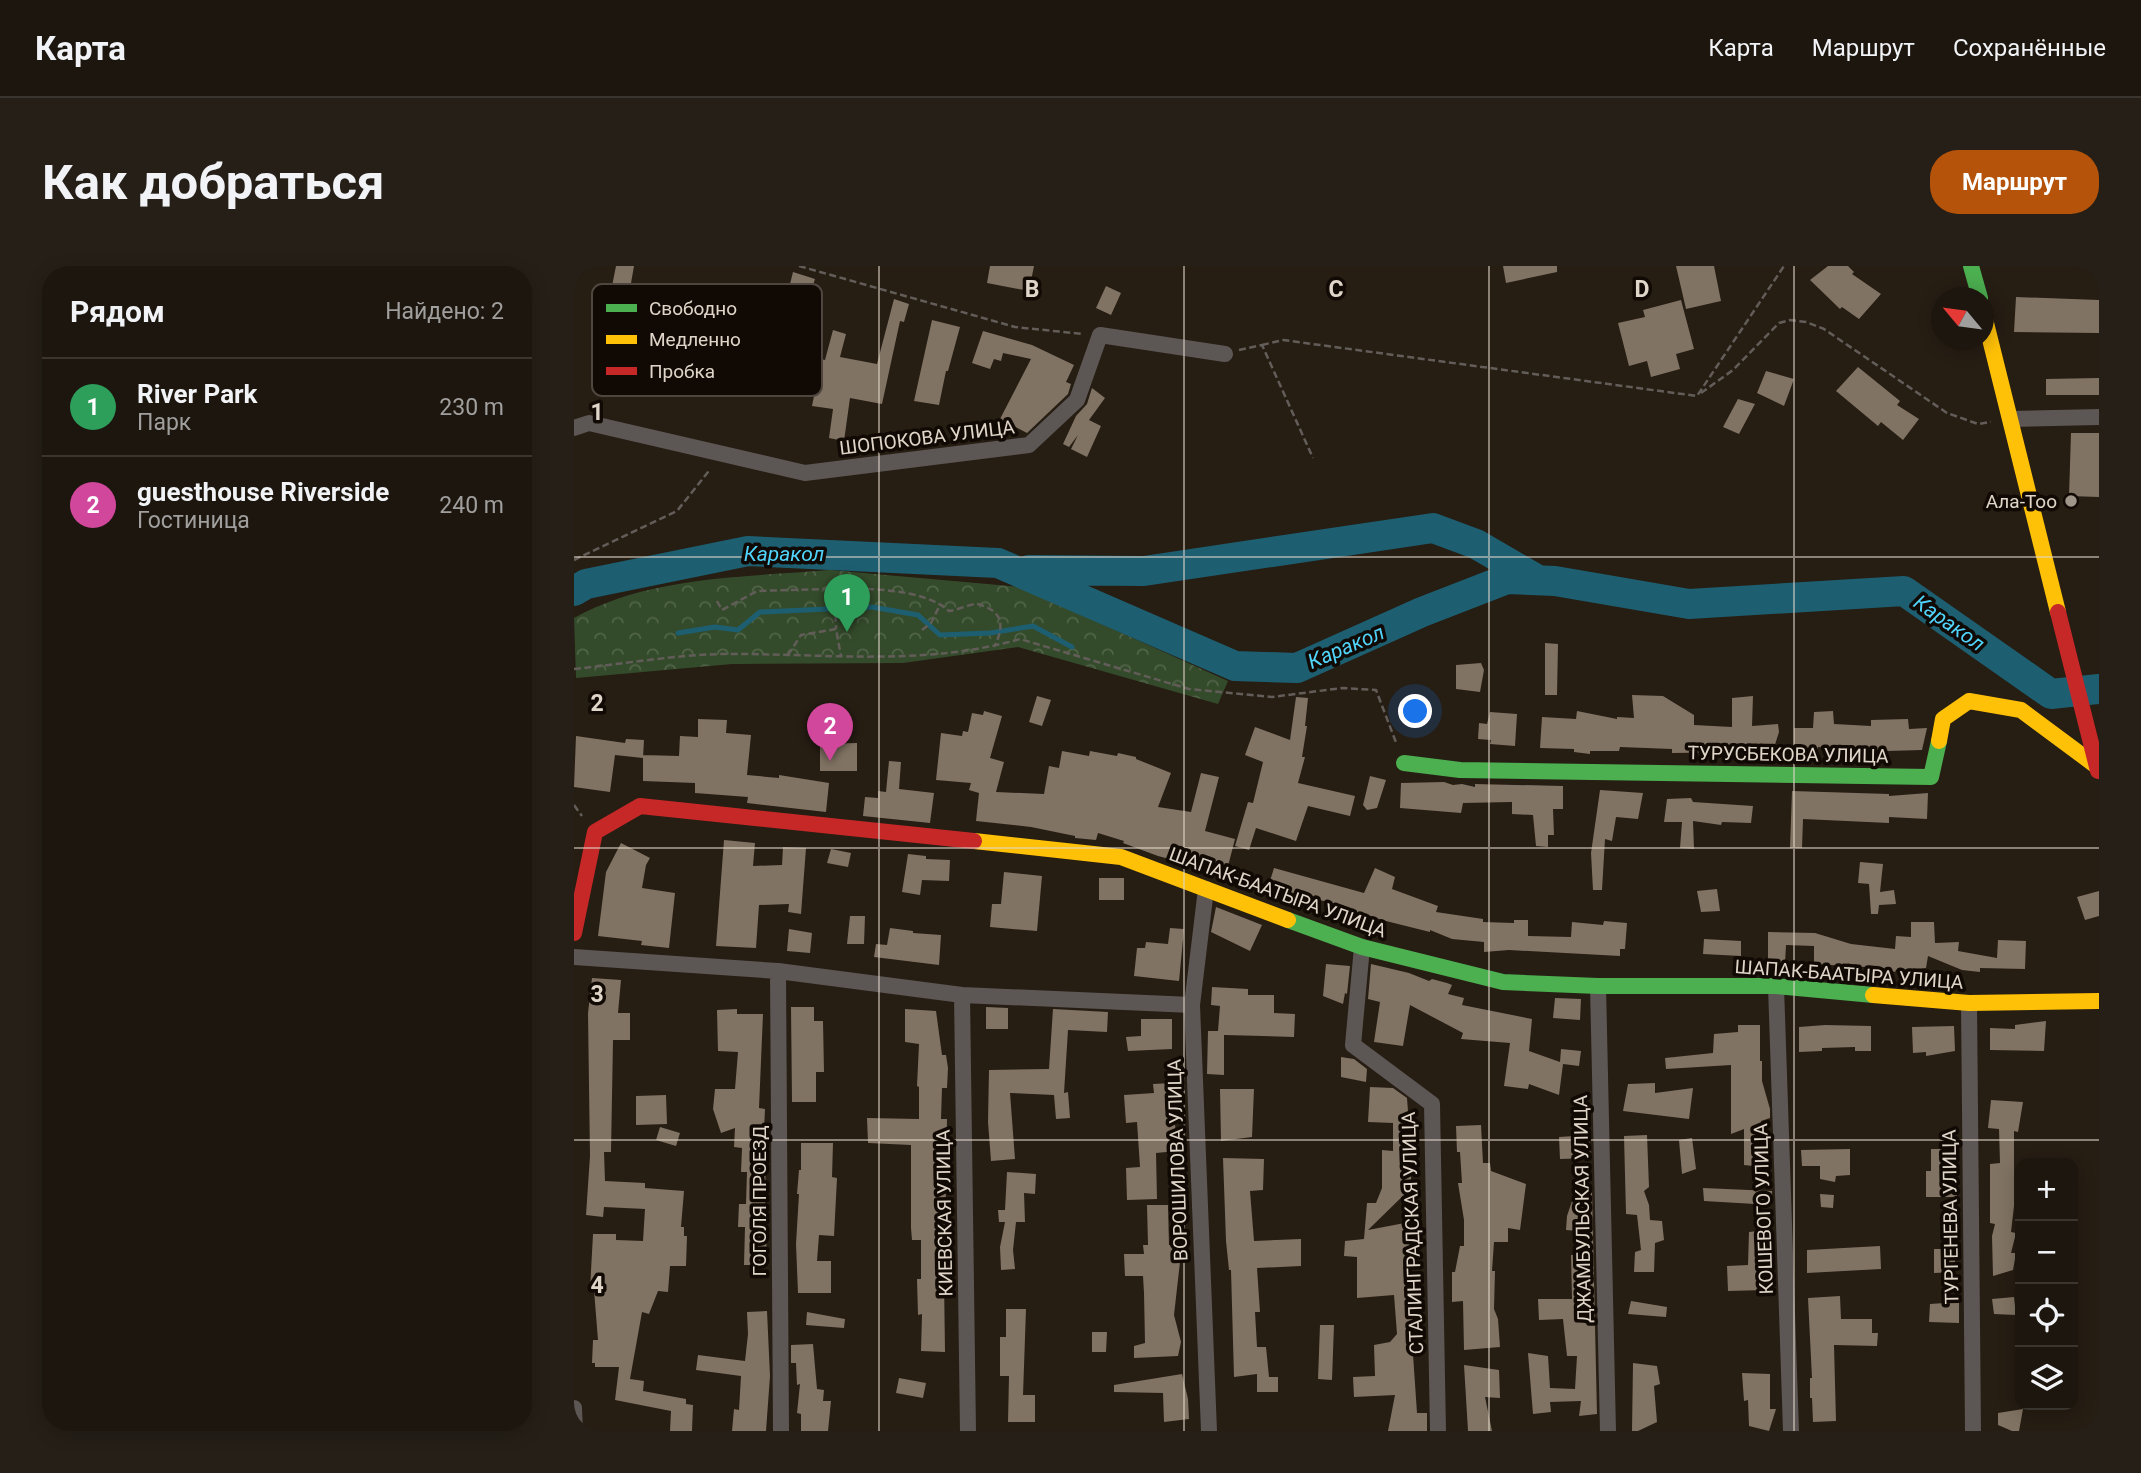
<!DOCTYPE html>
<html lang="ru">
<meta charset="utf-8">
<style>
:root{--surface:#1c160e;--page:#251f17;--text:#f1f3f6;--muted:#a09f9e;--line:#3a352e;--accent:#b45309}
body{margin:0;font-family:Roboto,sans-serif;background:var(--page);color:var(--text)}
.controls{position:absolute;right:21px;bottom:21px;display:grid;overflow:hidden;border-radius:14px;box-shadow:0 4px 18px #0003}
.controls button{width:63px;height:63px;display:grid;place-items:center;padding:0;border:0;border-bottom:2px solid var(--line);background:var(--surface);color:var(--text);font:35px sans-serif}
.compass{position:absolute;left:1357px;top:21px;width:63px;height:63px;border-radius:50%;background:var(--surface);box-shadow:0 4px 18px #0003;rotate:299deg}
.you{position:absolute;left:842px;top:446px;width:24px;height:24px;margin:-18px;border:5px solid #fff;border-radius:50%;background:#1a73e8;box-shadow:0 0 0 10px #1a73e833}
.badge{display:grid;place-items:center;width:46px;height:46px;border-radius:50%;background:var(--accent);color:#fff;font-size:23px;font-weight:700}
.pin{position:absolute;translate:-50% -58px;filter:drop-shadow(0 2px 4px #0008)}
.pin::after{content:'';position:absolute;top:37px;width:24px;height:21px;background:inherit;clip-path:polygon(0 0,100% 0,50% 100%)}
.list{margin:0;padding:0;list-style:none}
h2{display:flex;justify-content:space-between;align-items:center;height:91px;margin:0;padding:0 28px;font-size:30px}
h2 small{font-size:23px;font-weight:400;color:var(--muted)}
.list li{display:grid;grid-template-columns:46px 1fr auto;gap:21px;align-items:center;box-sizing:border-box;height:98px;padding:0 28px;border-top:2px solid var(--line)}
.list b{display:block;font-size:26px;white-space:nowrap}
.list p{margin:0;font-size:23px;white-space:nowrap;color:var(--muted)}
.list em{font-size:23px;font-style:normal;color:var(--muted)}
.icon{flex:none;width:38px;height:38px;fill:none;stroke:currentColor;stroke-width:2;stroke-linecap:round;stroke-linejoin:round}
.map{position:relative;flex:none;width:1525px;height:1165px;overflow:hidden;border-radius:28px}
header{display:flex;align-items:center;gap:42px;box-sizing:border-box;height:98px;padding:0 35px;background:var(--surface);border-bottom:2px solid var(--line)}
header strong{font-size:33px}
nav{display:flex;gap:38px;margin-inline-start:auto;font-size:24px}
.intro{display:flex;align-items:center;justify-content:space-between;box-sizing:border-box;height:168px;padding:0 42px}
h1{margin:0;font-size:49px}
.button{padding:18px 32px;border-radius:28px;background:var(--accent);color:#fff;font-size:24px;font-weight:700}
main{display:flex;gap:42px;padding:0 42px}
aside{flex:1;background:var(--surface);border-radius:28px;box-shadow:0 4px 18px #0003}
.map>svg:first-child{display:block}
.forest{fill:url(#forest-crowns)}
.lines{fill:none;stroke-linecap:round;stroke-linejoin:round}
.stream{stroke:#1d5f71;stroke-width:5}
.river{stroke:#1d5f71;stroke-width:30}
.building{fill:#817363}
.path{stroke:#625d59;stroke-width:2.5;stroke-dasharray:7 3.5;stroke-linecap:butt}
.street{stroke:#5c5654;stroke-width:16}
.fast{stroke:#4caf50;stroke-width:16}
.slow{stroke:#ffc107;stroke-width:16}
.jam{stroke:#c62828;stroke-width:16}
.grid{fill:none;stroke:#e0d5c9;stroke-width:2;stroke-opacity:0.55}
.poi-dot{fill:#9f9589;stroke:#110a04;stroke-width:2.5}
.labels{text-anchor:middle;stroke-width:7;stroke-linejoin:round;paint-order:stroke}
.street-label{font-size:19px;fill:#e0d5c9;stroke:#110a04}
.poi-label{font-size:19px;fill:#e0d5c9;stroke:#110a04;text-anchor:end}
.water-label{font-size:21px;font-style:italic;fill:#50d4fc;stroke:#110a04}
.key{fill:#110a04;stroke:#4f473f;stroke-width:2}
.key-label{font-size:19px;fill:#e0d5c9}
.grid-label{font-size:23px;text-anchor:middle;font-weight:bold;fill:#e0d5c9;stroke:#110a04;stroke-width:7;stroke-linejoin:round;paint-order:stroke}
</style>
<header>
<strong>Карта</strong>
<nav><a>Карта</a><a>Маршрут</a><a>Сохранённые</a></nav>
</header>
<div class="intro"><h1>Как добраться</h1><a class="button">Маршрут</a></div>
<main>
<aside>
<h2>Рядом<small>Найдено: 2</small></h2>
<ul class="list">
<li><span class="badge" style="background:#2e9e5b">1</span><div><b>River Park</b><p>Парк</p></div><em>230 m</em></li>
<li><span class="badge" style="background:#d1479c">2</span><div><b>guesthouse Riverside</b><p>Гостиница</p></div><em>240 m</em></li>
</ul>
</aside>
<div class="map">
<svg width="1525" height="1165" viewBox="0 0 1525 1165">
<defs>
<pattern id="forest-crowns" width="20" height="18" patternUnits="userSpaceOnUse" patternTransform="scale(1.75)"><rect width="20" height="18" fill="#344b2b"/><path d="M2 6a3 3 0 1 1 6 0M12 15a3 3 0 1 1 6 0" fill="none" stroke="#516448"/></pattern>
</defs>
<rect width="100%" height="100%" fill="#261d13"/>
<!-- forest -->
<path class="forest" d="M256,304L446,321L654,415L644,438L444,381L329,397L158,398L2,412L0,352C74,310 173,311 256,304Z"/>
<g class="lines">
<!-- stream -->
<path class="stream" d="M104,367L141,361L164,364L186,346L298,341L344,349L366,369L416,367L459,360L498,381"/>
<!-- river -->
<path class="river" d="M455,304L570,305L859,262L902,278L964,314
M0,325L12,318L174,285L424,297L661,400L723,402L848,346L933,313L981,315L1115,338L1330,325L1477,428L1525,423"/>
</g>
<!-- building -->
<path class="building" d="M42,0H60L56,23L38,20Z
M416,0H460L455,25L413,17Z
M929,0H983V6L932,17Z
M1102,0H1140L1147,35L1112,43Z
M1254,0H1274L1280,6L1278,8L1307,28L1285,53L1268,41L1266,43L1236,14Z
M219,6L241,13L235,32L214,26Z
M532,20L547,27L537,49L522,42Z
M1442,31L1525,34V67L1440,66Z
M320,33L335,38L330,56L326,55L308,138L276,132L270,175L255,172L259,143L238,140L242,120L211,114L208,124L195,121L198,110L126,92L133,66L162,74L166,57L178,61L173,79L204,85V83L251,94L259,64L272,68L266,91L303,98Z
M1107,34L1120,83L1102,88L1106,103L1077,111L1073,95L1055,100L1044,57L1071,51L1069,44Z
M358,54L386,61L374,105H372L365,139L340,135Z
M409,65L458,79L500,99L492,116L497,118L494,128L453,167L426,153L457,93L429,87L427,95L420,93L416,103L398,97Z
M1284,101L1326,135L1323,139L1345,153L1329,174L1307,156L1304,160L1262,125Z
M1192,105L1220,113L1210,140L1183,127Z
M1525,112V129H1472V113Z
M518,122L531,132L515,154L527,160L513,191L497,183L504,169L495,181L489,178L502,150L513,138Z
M1164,133L1181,138L1165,168L1149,161Z
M1497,167H1525V231L1495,230Z
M971,377L984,378L983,429H971Z
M907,397L910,404L906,426L882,423V399Z
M1058,429L1089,430L1120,449V459L1158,461V432L1179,430L1178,460L1204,458L1205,466L1198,488H1179V486L1098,487V483L1046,481L1045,485H1016V488L1000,486V483L966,482L968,451L1002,453L1003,445L1043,453V451L1060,452Z
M463,430L477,434L468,460L455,456Z
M722,431L734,432L731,460H733L728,491H731L724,517L781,530L776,550L734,540L722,575L682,562L675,584L661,580L674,536L679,537L689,496L671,489L681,461L716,474Z
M410,445L428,450L416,492L430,496L422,526L470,528L475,500L485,502L488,485L515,490L516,485L543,490L544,487L562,491V493L597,507L584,541L617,546L627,507L645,511L631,565L661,573L652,608L584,590L549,577L550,575L524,567L522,574L501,572V570L457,561L402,555L405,527L395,524L397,517L362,514L367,467L388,470L389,465L394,466L398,447L409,449Z
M1259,445L1260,458L1297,460V454L1334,453L1335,463L1353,462L1348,484L1313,485L1244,481L1243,484L1220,485V462H1239L1240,446Z
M916,446L943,448L941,480L916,478L917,474L904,473L905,457L913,458Z
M124,453L153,454L152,467L177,469L173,509L205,512V509L255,517L252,546L173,537L174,531L121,527V517L69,515V489L105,490L106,470L124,471Z
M2,470L51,477L52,473L70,474L69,492L41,489L36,526L0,521Z
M283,477V505H246V478Z
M315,495L327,496L325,523L360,527L356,557L289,550L291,531L304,532V525L312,526Z
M796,510L812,514L803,542L793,544L789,539Z
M870,516L879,519L888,518L901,521V518L989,520V543H979L980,569H974V581L962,580L959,549L938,548V536L889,537L887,547L826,542L827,517Z
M1026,524L1069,527L1064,553L1042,551L1038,575L1031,573L1028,624H1019L1017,587Z
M1218,525L1315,528V530L1354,527L1353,553L1315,551V557L1229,553L1228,582H1216Z
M1117,532L1119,536L1179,540L1177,557L1148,556L1147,559L1119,555L1120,583L1106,582L1108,556H1090L1093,533Z
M150,574L181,577L179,600L208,599L209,581L232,582L227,648L214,646L215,638L185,639L182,682L142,680Z
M47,577L76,592L72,599L68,622L101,627L95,682L67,679L68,675L24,670L32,606Z
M257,583L277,587L274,601L253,597Z
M334,588L352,590V593L376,594L375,615L348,614L346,629L328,626Z
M1286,596L1309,598L1306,626L1320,624L1322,638L1305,639L1304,648H1297L1295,618L1284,617Z
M700,602L790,627L801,602L821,611L818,623L864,640L862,646L909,653V656L940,657V654H954V670L997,671L998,656L1029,659L1030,655L1053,657L1051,683H1046V690L935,684L910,686V676L878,673L856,664V666L808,654L794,649L791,655L766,646L768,639L713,627V624L695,618Z
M430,606L468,610L463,665L416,661L418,638H427Z
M525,612H550V634H525Z
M1143,623L1146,645L1127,646L1123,625Z
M1525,625V650L1511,654L1503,631Z
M642,641L688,659L676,685L637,666Z
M276,650H291L290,678H273Z
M1337,656H1360L1361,677L1385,676L1384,685L1423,692L1424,674L1452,675L1451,703L1406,702V706L1388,704L1354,690L1352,702L1322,704L1321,706L1309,702L1240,698V680L1212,679L1211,698L1194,697V666L1241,667L1277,678L1321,683L1322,670L1337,671Z
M316,662L339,665V667L367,669L365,699L300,691L302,678L313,679Z
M596,662L610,663L605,715L560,710L563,682H571L572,676L594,678Z
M215,663L238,667L236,687L213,685Z
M1130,673L1167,675V690L1129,688Z
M752,698L776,700L773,728L771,727L769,738L749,730Z
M797,698L835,707L855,715L858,713L873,717L878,719L874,728L890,732L888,739L958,753L955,785L986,796L987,783L1007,785L1005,800L989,798L985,829L955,818L954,823L930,820L936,777L887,773L889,767L836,739L829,780L800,776L806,736L794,733Z
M18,712L47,714L44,747H56V774H39L37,886H30L31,915L71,917V922L110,925L107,961H110V970H113L112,1000H96L94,1026L84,1025L75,1048L68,1046L56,1113L70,1115L69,1125L112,1133V1138L119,1139L118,1165H96L97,1145L41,1134L45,1101H21V1097H18L19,1074H24L20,1024H16L19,968H42V974L69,975L71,943L30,941L29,951L12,949L16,890L14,747Z
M638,721L674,723V729H700V747L721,748L720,771L650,769V809L633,808L634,765H644L646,740L637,739Z
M981,732L1007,733L1006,754L979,752Z
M217,741H240V755H249L250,806H242V836H218Z
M412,741L434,742V763H412Z
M163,743V748H189L185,842L191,843L189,886L192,887L191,930L193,999H170L171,961H164L165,938H172L173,906H167L168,882L160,881L161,862L147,867L139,843L141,823H161L164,786L144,785L143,744Z
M331,743L362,745L368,789H372L374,802L373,822H368L367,853H373L371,979H368L367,1013H370L371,1086L347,1085L348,1048L344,1049L343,1013H347V974H338L337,962V879L294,877L293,852L345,853V821L343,820L345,778L331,776Z
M479,743L534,746L533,766L494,764L490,827L494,826L496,852L482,853L480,829L436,827L441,893L417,895L414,856L415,804L475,803Z
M567,753H598V783L554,785L552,771L567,770Z
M1472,755L1470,785L1416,784V762L1441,763V759Z
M1164,759H1186V795H1188V815L1196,843V852L1187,855L1188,899L1179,900L1170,899V863L1157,868V799L1092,803L1091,792L1139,787L1140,768L1164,766Z
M1251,759L1297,760V785H1281V781L1248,782V785L1225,786V761Z
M1380,760L1381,785L1352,790V786L1339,787L1338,761Z
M767,791L780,793L793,803L792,816L767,811Z
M598,817L603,885L582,887L583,933L553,934L552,902L566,901L563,856L552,857L550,829L580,827L579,818Z
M1081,817V827L1119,822L1115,853L1049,845L1054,818Z
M796,821L819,822L833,832L837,886V922L794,964L836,956L835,995L839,1058L837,1059L843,1147H853V1165H814L821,1129L780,1131L779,1111L801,1110L800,1079L816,1076L823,1068L820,1029L783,1032V991L770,990L771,975L790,973L793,937H802L808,922V884L819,885V857L794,856Z
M646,823H680L678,871L647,875Z
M92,829L93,858L62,859V830Z
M1417,834L1449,836L1444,866L1440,865V940L1437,966L1442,967L1437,987H1442L1439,1004L1419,1010L1418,970L1421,958L1416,957V898L1426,897L1425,863L1414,862Z
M907,859L909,897H916L917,905L952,918L946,964L934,962V976H920L918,1005H921L920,1043L924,1053L926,1081L890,1084L889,1035L878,1036V1006H881L886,980H890V954L884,917H888L886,886H883L882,860Z
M86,861L106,867L102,880L82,874Z
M1015,869L1017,892L986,893L985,871Z
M1073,869L1075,921L1070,925L1075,939L1076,954L1088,955L1090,974L1081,977L1080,1006H1060L1061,986L1067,984L1063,949L1052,948L1050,870Z
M1118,872L1122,903L1108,908L1105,874Z
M227,877H259L258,911L263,912L260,970L245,969L243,995H257V1027H224L222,978L225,928H223L225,904H227Z
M1276,883V909L1262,910L1261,916L1246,913V900H1228L1227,884Z
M1357,883H1375V905H1383V931H1352V905H1357Z
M649,892L690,893L689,924L676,925L680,975L727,973V1000L683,1002L686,1046H681L683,1081H692L695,1111H704V1126H683V1108L660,1111L657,1004H655L652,975Z
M433,906L462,908L461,928L450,927L451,956H442L439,984L441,1003L427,1004L426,981L431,956H425L424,944H431Z
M1129,922L1198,925V939L1130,935Z
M1018,925L1023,1148L1005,1150L1007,1135L976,1136L977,1146L959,1148L954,1087L974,1090L976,1122L1001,1123L1003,1090H993L989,1053L965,1054L964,1033H998L997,989H1004L1005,965L992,964L993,950L1000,929Z
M1246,928L1260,929L1259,942L1247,941Z
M573,939H594L595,979H605L606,996L600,1049L607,1076L604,1090L560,1092V1080L571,1077L570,1027L569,1010H551L550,988H570L569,979H574Z
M1193,964L1192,988H1188L1191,1024L1154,1025L1153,1000L1174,999L1175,966Z
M1306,980L1307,1003L1233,1007V984Z
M1360,983H1381V1006L1360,1007Z
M1266,1030L1267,1053H1298V1067H1304L1303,1080L1260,1079L1262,1155L1239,1156L1238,1132H1236V1112H1238L1234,1032Z
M1440,1031L1442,1049L1420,1048L1418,1033Z
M1057,1035L1093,1041L1092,1051L1054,1048Z
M1385,1036V1057L1355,1056L1356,1038Z
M432,1043H452L449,1129H461V1156H434L435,1110H426V1071H432Z
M193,1045L196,1110L192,1165H158L160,1143L165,1144L167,1110L122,1104L124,1089L171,1095L174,1068L173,1046Z
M233,1046L271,1053L270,1062L232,1059Z
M746,1059H760L758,1114L744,1113Z
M518,1066H533L532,1086H518Z
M239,1078L243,1123L250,1124L249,1135H257L254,1165H227V1148L223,1147L226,1118L223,1119L222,1097H217V1079Z
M1059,1097L1083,1100L1086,1118L1080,1120L1083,1156L1064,1165H1058Z
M890,1099L925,1104L926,1132L911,1131L918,1165H894Z
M1168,1107L1196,1108V1143H1202L1195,1165L1175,1160L1174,1134L1170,1135Z
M608,1108L614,1133L615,1153L590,1156L589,1127L540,1126V1119Z
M325,1112L352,1117L349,1132L322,1127Z
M1449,1143L1445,1165H1438L1424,1159V1147Z"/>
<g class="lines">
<!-- path -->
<path class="path" d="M225,0L441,61L509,68
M688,79L709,74L1123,130L1210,0
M665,84L688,79L739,192
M1127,127L1159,104L1205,57L1216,54L1232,56L1250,63L1373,147L1404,158L1417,156
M0,294L103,245L134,206L135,202
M251,323C286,322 348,321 375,345C384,344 395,338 403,338C406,338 412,341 414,342C431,350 428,366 420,381
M143,335L148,344L183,325L251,323L261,337L262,363
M261,337L272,323
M348,364L357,357L366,339
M214,389L227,369L262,363L267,390
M0,403C49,398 99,389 149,388C248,387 349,401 446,373L615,423L698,431L768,422L802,424L823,479
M0,539L8,550"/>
<!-- street -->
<path class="street" d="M1437,153L1525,151
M0,162L15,157L231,207L455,179L503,134L526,69L651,88
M632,623L618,739L635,1165
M788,681L779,779L858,838L864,1165
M0,691L204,705L388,729L618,739
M204,705L207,1165
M1024,720L1034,1165
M1202,720L1217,1165
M388,729L394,1165
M1395,737L1399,1165
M0,1142L1,1165"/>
<!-- fast -->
<path class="fast" d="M1397,0L1406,32
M830,497L886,504L1357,511L1365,475
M714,654L788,681L929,716L1024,720H1202L1299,729"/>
<!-- slow -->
<path class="slow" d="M1409,45L1484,346
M1365,475L1369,453L1395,435L1447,444L1525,502
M400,575L547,591L714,654
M1299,729L1395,737L1525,735"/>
<!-- jam -->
<path class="jam" d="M1484,346L1524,505
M0,667L21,566L66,540L400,575"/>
</g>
<!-- grid -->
<path class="grid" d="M305,0V1165M610,0V1165M915,0V1165M1220,0V1165M0,291H1525M0,582H1525M0,874H1525"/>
<!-- markers -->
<circle class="poi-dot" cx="1497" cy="235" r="7"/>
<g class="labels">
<!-- street labels -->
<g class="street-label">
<text transform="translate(353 171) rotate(-7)" y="7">ШОПОКОВА УЛИЦА</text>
<text transform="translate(1214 488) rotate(1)" y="7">ТУРУСБЕКОВА УЛИЦА</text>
<text transform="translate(704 626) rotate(20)" y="7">ШАПАК-БААТЫРА УЛИЦА</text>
<text transform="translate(1275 708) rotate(4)" y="7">ШАПАК-БААТЫРА УЛИЦА</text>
<text transform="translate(603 894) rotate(-92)" y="7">ВОРОШИЛОВА УЛИЦА</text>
<text transform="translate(185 935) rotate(-90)" y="7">ГОГОЛЯ ПРОЕЗД</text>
<text transform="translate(1008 943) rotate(-91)" y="7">ДЖАМБУЛЬСКАЯ УЛИЦА</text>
<text transform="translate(1189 943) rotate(-92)" y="7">КОШЕВОГО УЛИЦА</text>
<text transform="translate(370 947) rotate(-91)" y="7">КИЕВСКАЯ УЛИЦА</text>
<text transform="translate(1376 951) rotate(-91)" y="7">ТУРГЕНЕВА УЛИЦА</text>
<text transform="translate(838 967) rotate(-92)" y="7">СТАЛИНГРАДСКАЯ УЛИЦА</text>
</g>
<!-- poi labels -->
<g class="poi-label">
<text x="1483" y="242">Ала-Тоо</text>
</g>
<!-- water labels -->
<g class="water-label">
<text x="210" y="295">Каракол</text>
<text transform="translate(1375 357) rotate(35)" y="7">Каракол</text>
<text transform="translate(772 381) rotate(-23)" y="7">Каракол</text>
</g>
</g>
<!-- legend -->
<rect x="18" y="18" width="230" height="112" rx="10" class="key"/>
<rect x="32" y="38" width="31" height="8" fill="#4caf50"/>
<rect x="32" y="69" width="31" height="9" fill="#ffc107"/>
<rect x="32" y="101" width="31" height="8" fill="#c62828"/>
<g class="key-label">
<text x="75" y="49">Свободно</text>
<text x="75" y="80">Медленно</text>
<text x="75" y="112">Пробка</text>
</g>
<g class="grid-label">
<text x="458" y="31">B</text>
<text x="762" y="31">C</text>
<text x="1068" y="31">D</text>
<text x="23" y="154">1</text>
<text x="23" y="445">2</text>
<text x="23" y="736">3</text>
<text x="23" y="1027">4</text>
</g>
</svg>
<div class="controls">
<button>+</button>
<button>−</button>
<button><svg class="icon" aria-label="locate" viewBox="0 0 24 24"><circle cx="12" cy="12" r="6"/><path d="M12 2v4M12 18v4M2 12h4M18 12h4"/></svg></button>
<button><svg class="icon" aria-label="layers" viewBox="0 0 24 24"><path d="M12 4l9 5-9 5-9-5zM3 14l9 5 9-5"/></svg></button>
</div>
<svg class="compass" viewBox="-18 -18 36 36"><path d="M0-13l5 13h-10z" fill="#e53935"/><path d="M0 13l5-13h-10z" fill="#a09f9e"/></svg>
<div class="you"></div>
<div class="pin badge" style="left:273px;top:366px;background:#2e9e5b">1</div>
<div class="pin badge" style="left:256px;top:495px;background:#d1479c">2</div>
</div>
</main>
